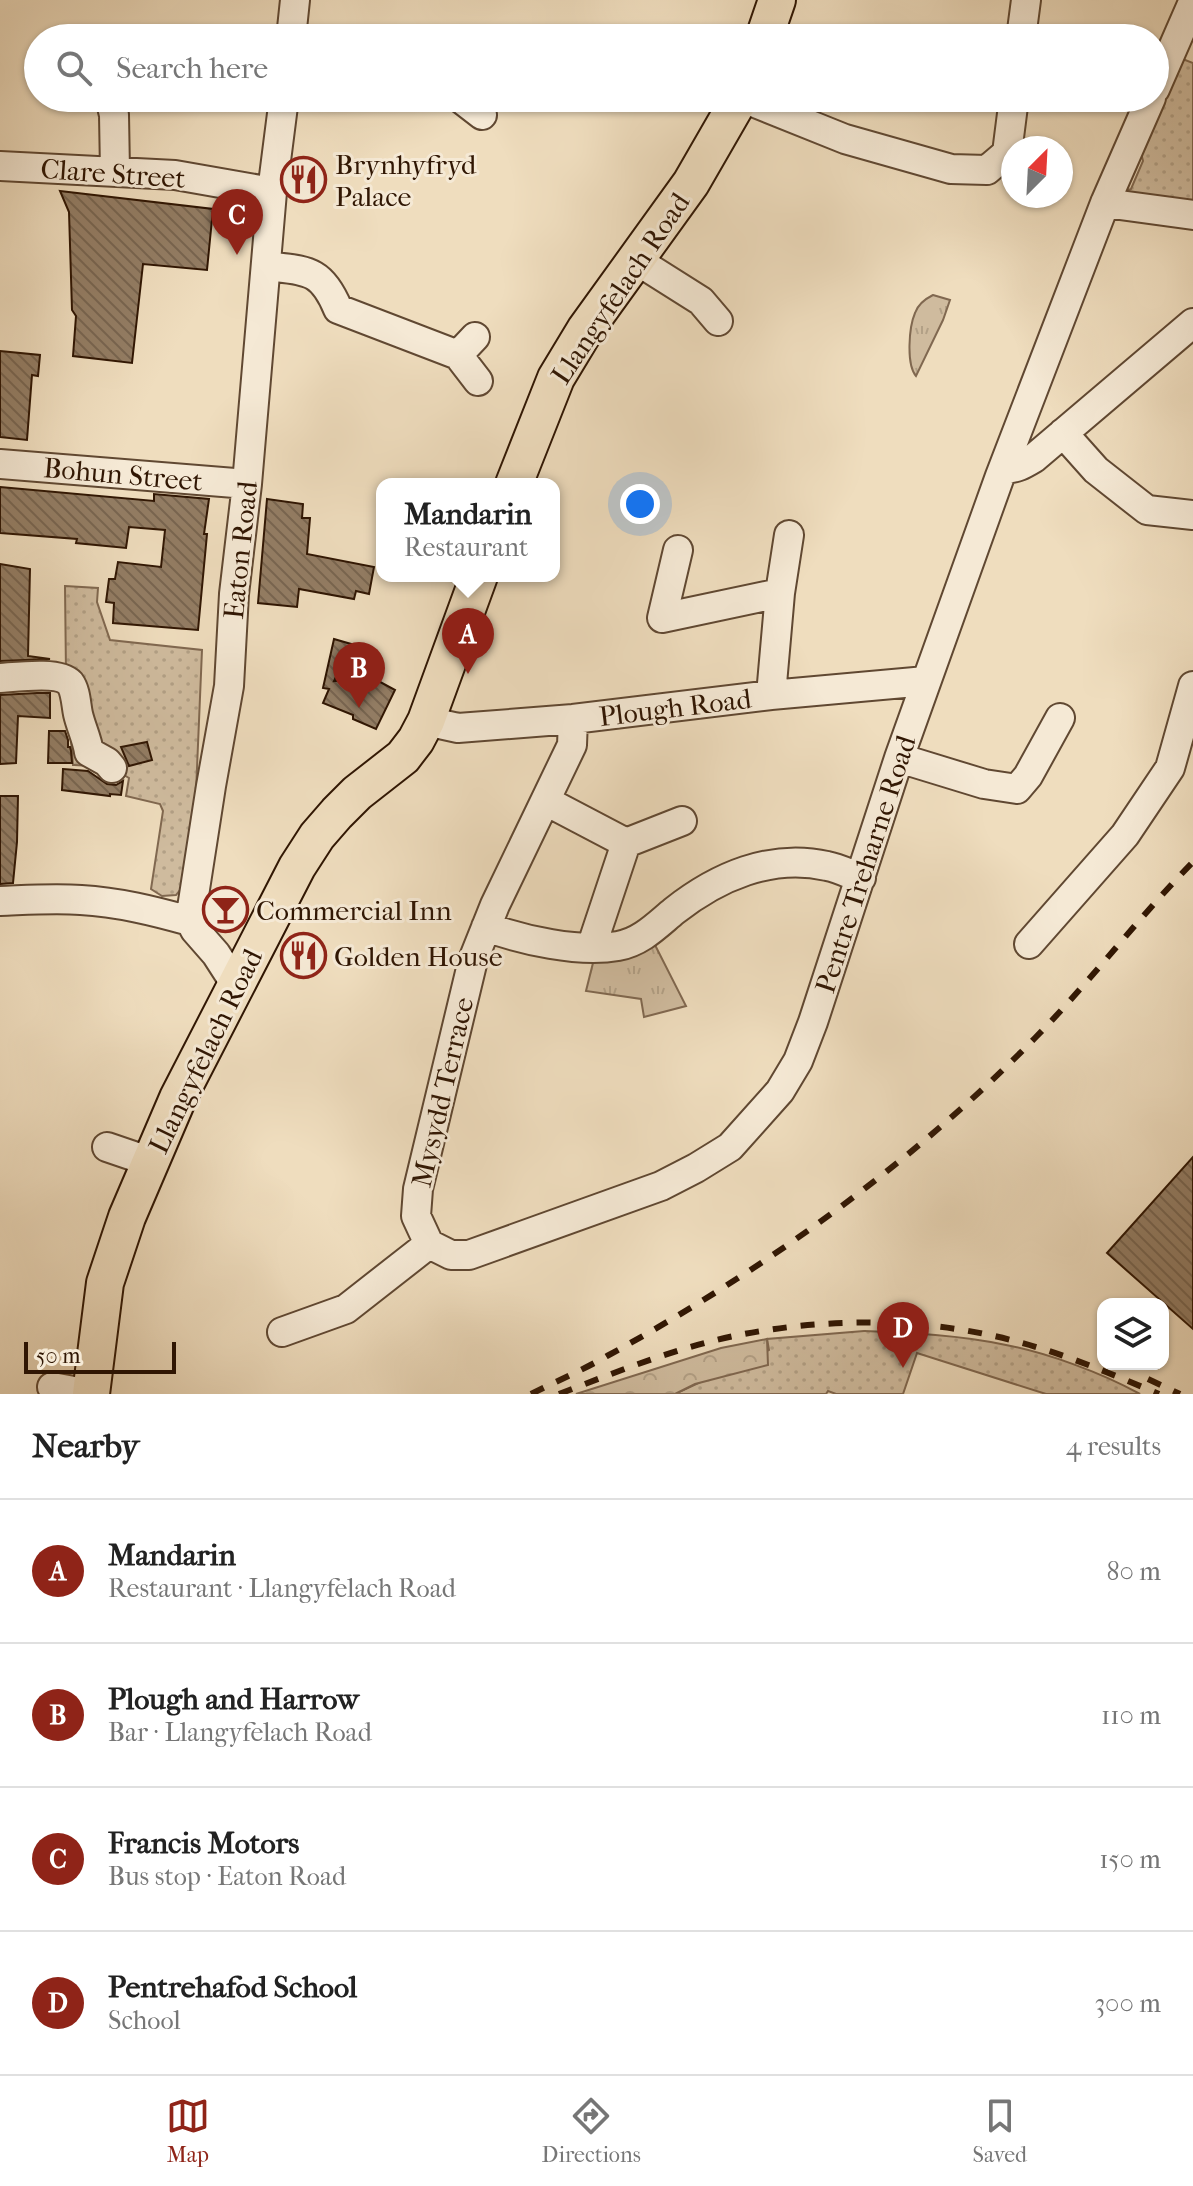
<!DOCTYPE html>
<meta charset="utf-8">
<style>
:root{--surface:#fff;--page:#f2f2f2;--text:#222;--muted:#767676;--line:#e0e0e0;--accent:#8f2418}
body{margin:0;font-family:"IM FELL French Canon",serif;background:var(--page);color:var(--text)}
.controls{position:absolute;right:24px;bottom:24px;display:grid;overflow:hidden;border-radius:16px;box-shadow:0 2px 6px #0004}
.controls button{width:72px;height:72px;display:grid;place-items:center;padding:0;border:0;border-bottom:2px solid var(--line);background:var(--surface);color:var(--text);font:40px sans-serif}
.compass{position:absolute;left:1001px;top:136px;width:72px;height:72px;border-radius:50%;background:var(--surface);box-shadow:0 2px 6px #0004;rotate:24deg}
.scale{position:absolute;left:24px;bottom:20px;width:152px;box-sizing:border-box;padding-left:8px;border:4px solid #301603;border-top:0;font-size:22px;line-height:28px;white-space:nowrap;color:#301603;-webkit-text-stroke:6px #f5e9d5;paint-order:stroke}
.you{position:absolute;left:640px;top:504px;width:28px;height:28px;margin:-20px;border:6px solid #fff;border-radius:50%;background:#1a73e8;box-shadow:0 0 0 12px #1a73e833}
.badge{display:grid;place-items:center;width:52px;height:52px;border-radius:50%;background:var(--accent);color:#fff;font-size:26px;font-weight:700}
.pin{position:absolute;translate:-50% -66px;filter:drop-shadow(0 2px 4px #0008)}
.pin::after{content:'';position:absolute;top:42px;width:28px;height:24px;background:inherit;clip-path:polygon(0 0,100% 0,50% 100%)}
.popup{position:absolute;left:376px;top:478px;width:184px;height:104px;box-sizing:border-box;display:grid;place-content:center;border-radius:16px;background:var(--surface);filter:drop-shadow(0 2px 6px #0005);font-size:26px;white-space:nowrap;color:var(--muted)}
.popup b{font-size:30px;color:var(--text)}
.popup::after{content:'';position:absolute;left:50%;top:100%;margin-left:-16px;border:16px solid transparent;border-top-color:var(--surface)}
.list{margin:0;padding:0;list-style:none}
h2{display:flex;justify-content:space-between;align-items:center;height:104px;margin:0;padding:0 32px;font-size:34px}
h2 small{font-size:26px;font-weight:400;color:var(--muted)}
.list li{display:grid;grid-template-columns:52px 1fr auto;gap:24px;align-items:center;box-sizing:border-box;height:144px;padding:0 32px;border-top:2px solid var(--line)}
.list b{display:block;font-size:30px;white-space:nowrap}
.list p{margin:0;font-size:26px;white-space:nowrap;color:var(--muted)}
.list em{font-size:26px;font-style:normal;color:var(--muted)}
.icon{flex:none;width:44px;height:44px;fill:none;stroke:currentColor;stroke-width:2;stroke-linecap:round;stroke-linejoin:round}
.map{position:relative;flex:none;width:1193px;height:1394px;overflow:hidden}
.search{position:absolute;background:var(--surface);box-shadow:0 2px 6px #0004;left:24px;right:24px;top:24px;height:88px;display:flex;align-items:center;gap:20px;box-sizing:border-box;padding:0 28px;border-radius:44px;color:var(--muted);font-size:30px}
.sheet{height:680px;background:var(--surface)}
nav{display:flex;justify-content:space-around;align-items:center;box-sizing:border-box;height:112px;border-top:2px solid var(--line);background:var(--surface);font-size:22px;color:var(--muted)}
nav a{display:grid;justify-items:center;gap:4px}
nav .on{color:var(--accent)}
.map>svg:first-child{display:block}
.grass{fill:url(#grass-dots);stroke:#806850;stroke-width:2}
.forest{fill:url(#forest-crowns);stroke:#806850;stroke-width:2}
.park{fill:url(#park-tufts);stroke:#806850;stroke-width:2}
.building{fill:url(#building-back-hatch);stroke:#301603;stroke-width:2}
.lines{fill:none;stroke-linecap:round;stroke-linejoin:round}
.minor-casing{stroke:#604832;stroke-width:32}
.major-casing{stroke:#301603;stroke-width:40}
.minor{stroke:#f5e9d5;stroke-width:28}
.major{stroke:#efddbe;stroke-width:36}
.rail{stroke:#301603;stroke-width:6;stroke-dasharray:14 14;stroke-linecap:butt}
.labels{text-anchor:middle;stroke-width:6;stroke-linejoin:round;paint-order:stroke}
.poi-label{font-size:28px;fill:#301603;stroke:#f5e9d5;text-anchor:start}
.street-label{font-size:28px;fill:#301603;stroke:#f5e9d5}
</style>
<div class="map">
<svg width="1193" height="1394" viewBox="0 0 1193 1394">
<defs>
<pattern id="grass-dots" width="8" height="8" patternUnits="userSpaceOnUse" patternTransform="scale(2)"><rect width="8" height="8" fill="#cfbb9e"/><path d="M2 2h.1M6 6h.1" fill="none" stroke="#b2a086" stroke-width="1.8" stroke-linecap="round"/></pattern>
<pattern id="forest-crowns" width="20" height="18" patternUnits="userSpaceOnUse" patternTransform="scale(2)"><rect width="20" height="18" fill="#cfbb9e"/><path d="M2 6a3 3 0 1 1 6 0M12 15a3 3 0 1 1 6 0" fill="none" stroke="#b2a086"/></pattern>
<pattern id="park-tufts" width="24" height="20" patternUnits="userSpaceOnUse" patternTransform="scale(2)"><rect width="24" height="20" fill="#cfbb9e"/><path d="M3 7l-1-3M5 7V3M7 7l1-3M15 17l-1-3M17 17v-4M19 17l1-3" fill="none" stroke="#b2a086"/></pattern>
<pattern id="building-back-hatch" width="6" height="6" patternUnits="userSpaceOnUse" patternTransform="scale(2)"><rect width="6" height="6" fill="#937d64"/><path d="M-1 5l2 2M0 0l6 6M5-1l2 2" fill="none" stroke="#786550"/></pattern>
</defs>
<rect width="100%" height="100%" fill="#efddbe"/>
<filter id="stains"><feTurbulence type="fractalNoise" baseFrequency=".0025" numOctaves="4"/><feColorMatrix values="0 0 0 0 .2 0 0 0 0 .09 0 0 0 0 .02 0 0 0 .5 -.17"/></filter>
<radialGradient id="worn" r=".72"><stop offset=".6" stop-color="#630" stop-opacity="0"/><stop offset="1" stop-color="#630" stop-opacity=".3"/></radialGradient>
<!-- grass -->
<path class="grass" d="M1180,58L1193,63V209L1116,195L1131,189L1143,161L1140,149Z
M65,586L98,588L97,602L110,640L202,650L196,792L184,885L176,895L162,896L151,889L163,811L160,804L126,796L129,778C113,767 91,766 73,765L66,674Z
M864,1331C911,1333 959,1335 1006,1345C1048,1353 1102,1373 1140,1394H1046L917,1353L903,1394H836L828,1391L826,1394H675L769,1350L767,1339Z"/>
<!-- forest -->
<path class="forest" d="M767,1339L768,1365L695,1384L675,1394H576L721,1348Z"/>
<!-- park -->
<path class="park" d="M933,295L950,300L943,320L916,376C906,364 909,327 915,313C918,304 925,299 933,295Z
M655,945L686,1006L644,1017L641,999L586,991L594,959L639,952Z"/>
<!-- building -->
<path class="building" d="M60,191L213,209L207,270L143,264L132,363L73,356L76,316L72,310L69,212Z
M0,351L40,355L38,376L32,375L27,440L0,437Z
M0,487L154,501V494L209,499L204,534H207L198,630L113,623L114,603L106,602L109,579H115L118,562L161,567L165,530L129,527L126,548L76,543L77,539L0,533Z
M267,499L303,504L302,518H310L307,554L374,567L369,594L356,591L354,599L299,589L297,607L258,603Z
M0,564L30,569L28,656L50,659L0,661Z
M334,639L351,644L334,681L373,678L395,690L376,729L353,719V715L323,703L329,689L323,688Z
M37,693H50V718L18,716L16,763L0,764V695Z
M49,731H65L68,740V747H70L71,751L72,763H48Z
M147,742L152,760L129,766L121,747Z
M63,769L88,771L107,784L116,785L123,781L121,795L110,794V796L62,790Z
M0,796H18L17,842L13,883L0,884Z
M1193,1157V1329L1107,1253Z"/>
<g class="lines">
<defs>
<path id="minor" d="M291,38L295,0
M1021,38L1026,0
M1155,89L1193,2
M110,98L114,115L115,171
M460,98L482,115
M743,98L845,139L951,169L987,170L1007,153L1014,98
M0,166L175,175L272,192
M1105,203L1193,215
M636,260L701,301L718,321
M266,266C306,271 321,268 338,309L458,355L478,381
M458,355L475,337
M1063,433L1096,470L1147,510L1193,515
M0,464L247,484
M1003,469C1016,469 1024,464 1034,458L1193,323
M678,550L662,618L780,593
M0,678C16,677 59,671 70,683C76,691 76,705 78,714C81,727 87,739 89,752L107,762L112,768
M771,695L780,593L789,535
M426,721L458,728L573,719L771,695L926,681
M899,758L984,784L1017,789L1028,776L1060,718
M546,801L626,843L595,936L594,947
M626,843L682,821
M0,901C27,900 54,898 81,900C118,902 154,911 190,921
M486,927C523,940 578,953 618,946C641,942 657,925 674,911C717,877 771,853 827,866C838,868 850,874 861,878
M1029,944L1125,835L1170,768L1193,686
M236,985L216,954L195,930L190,921L211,786L229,686L234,594L247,484L272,192L284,98
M107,1147L151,1162
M429,1244L416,1216L418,1189L473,960L495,905L572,745L573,719
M282,1332L346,1309L429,1244L451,1255H469L661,1186L696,1168L730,1147L780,1091L798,1061L813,1022L899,758L1000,476L1105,203L1151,98
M52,1387L90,1394"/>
<path id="major" d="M764,38L777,0
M514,484L556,378L585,330L691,183L740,98
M91,1394L105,1283L127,1217L178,1098L297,867L317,836L337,813L357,793L403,757L416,740L426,721L479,576"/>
</defs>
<!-- minor casing -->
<use href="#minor" class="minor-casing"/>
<!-- major casing -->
<use href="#major" class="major-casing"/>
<!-- minor -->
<use href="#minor" class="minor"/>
<!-- major -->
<use href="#major" class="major"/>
<!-- rail -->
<path class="rail" d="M1148,1379L1180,1394
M531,1394C557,1381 583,1370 607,1356C761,1272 912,1164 1035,1038C1090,982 1137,919 1193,862
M559,1394C619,1371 680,1346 744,1334C834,1317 934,1318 1022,1343C1070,1356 1114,1375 1159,1394"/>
</g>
<!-- icons -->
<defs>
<symbol id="restaurant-ring" viewBox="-11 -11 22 22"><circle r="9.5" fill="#f5e9d5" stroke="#8f2418" stroke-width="1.5"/><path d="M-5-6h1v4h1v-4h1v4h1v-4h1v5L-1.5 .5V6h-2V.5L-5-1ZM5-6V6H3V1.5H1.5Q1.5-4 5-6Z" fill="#8f2418"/></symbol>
<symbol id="bar-ring" viewBox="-11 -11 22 22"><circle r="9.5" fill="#f5e9d5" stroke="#8f2418" stroke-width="1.5"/><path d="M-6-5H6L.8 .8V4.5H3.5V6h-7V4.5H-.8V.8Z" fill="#8f2418"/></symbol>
</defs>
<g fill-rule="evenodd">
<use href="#restaurant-ring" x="278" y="154" width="51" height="51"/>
<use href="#bar-ring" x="200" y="884" width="51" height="51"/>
<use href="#restaurant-ring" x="278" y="930" width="51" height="51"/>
</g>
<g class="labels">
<!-- poi labels -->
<g class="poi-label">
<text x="335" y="174">Brynhyfryd<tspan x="335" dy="32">Palace</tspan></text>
<text x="256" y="920">Commercial Inn</text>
<text x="334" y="966">Golden House</text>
</g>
<!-- street labels -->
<g class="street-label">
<text transform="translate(113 173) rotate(4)" y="10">Clare Street</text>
<text transform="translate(620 288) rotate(-56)" y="10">Llangyfelach Road</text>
<text transform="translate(123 474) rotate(5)" y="10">Bohun Street</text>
<text transform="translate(240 550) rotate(-84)" y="10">Eaton Road</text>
<text transform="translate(675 707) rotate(-7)" y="10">Plough Road</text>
<text transform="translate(865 864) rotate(-72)" y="10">Pentre Treharne Road</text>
<text transform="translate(205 1051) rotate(-64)" y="10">Llangyfelach Road</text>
<text transform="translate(442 1092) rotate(-77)" y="10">Mysydd Terrace</text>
</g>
</g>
<rect width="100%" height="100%" filter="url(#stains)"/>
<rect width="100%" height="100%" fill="url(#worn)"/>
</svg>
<div class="controls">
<button><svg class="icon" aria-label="layers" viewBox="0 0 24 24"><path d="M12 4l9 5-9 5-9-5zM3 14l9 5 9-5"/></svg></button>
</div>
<svg class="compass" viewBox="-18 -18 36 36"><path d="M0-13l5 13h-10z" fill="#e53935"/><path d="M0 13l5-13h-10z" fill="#767676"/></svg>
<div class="scale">50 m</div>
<div class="you"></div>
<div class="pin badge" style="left:468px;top:674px">A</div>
<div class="popup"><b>Mandarin</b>Restaurant</div>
<div class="pin badge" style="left:359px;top:708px">B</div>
<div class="pin badge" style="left:237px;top:255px">C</div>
<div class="pin badge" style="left:903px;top:1368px">D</div>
<div class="search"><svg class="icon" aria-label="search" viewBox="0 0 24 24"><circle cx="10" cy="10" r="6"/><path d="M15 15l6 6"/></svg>Search here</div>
</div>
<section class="sheet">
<h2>Nearby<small>4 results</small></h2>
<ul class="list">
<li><span class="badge">A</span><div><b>Mandarin</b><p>Restaurant · Llangyfelach Road</p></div><em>80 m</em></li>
<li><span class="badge">B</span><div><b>Plough and Harrow</b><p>Bar · Llangyfelach Road</p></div><em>110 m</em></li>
<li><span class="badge">C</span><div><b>Francis Motors</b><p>Bus stop · Eaton Road</p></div><em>150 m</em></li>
<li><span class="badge">D</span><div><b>Pentrehafod School</b><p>School</p></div><em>300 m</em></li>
</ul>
</section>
<nav>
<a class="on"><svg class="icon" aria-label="map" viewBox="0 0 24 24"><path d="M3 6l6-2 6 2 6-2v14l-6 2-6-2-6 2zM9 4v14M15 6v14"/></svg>Map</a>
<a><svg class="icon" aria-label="directions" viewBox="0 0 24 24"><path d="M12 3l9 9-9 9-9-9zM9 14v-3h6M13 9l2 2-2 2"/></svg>Directions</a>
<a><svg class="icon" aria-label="saved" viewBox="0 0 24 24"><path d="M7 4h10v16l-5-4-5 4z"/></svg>Saved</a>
</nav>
